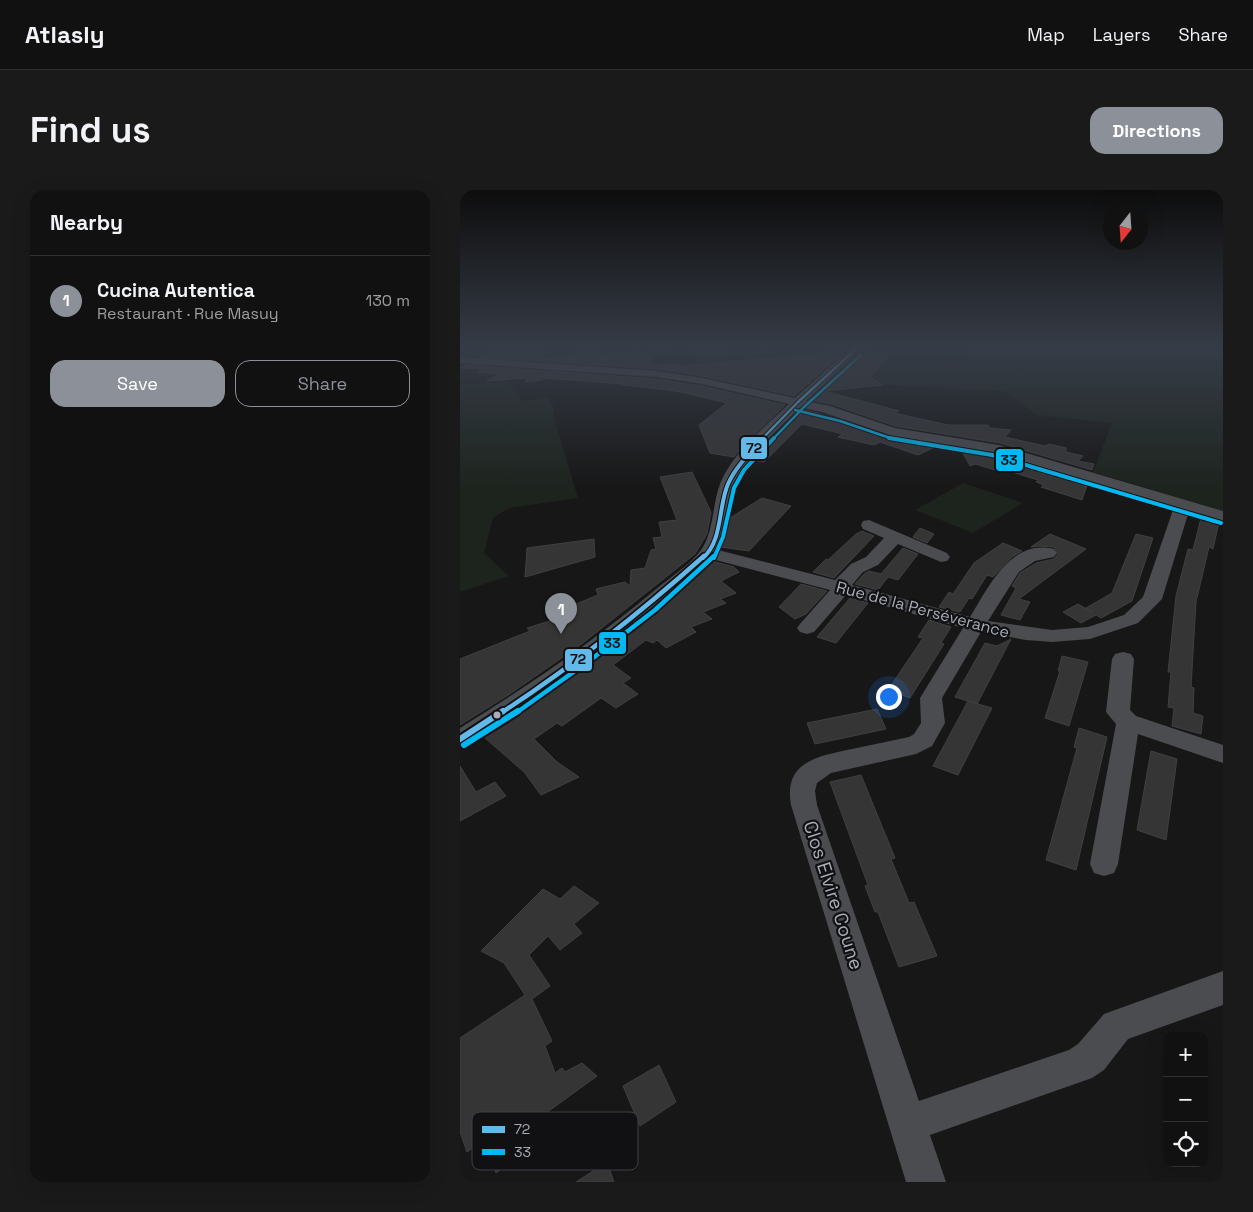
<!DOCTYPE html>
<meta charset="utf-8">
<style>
:root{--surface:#111;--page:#1a1a1a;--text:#f1f3f6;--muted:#9c9d9f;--line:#303131;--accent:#8c9099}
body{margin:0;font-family:"Space Grotesk",sans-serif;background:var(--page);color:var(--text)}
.controls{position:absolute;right:15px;bottom:15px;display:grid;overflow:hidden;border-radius:10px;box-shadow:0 5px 20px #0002}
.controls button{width:45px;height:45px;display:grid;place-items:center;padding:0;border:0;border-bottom:1px solid var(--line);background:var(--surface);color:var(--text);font:25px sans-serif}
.compass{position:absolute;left:643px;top:15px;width:45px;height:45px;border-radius:50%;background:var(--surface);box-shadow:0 5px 20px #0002;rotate:197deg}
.you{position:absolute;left:428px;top:506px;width:18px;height:18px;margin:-12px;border:4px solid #fff;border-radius:50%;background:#1a73e8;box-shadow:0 0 0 8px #1a73e833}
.badge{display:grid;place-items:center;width:32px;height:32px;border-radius:50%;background:var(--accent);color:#fff;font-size:16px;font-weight:700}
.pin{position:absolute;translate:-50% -41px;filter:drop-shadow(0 1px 2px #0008)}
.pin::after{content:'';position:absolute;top:26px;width:18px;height:15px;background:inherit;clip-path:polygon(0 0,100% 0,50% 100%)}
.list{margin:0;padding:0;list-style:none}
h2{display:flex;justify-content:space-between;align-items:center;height:65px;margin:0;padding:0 20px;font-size:21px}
h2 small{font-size:16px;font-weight:400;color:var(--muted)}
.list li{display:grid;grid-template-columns:32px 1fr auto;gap:15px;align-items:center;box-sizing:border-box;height:90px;padding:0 20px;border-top:1px solid var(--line)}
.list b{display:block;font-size:19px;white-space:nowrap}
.list p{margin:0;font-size:16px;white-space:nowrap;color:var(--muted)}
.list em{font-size:16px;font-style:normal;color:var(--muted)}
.actions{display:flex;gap:10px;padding:15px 20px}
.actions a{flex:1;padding:11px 0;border:1px solid var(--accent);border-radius:15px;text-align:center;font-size:18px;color:var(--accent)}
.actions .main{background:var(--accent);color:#fff}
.icon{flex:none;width:28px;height:28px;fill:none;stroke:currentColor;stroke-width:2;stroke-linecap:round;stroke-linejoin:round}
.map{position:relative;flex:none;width:763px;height:992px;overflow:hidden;border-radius:15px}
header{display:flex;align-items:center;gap:30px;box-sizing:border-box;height:70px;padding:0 25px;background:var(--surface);border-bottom:1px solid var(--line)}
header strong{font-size:24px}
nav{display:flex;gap:28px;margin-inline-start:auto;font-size:18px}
.intro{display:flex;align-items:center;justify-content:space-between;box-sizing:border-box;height:120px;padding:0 30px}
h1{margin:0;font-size:35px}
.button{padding:12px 22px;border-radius:15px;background:var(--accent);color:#fff;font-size:18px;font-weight:700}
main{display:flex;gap:30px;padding:0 30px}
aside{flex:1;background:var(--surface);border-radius:15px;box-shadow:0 5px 20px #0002}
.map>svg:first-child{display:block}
.green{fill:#1d241e}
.building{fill:#353536;stroke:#3f4043}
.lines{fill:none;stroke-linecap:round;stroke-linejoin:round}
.minor{fill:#4b4c50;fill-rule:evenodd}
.bus-1-far3-casing{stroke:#111113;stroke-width:4.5}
.bus-1-far2-casing{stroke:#111113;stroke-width:6}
.bus-1-far1-casing{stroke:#111113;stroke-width:8}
.bus-1-casing{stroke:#111113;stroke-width:10}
.bus-2-far3-casing{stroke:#111113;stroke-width:4.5}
.bus-2-far2-casing{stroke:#111113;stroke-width:6}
.bus-2-far1-casing{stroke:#111113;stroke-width:8}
.bus-2-casing{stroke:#111113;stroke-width:10}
.bus-1-far3{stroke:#63b9e9;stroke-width:2.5}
.bus-1-far2{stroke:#63b9e9;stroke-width:4}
.bus-1-far1{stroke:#63b9e9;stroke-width:4.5}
.bus-1{stroke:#63b9e9;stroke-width:6}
.bus-2-far3{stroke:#00b9f2;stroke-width:2.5}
.bus-2-far2{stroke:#00b9f2;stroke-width:4}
.bus-2-far1{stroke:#00b9f2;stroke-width:4.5}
.bus-2{stroke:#00b9f2;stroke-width:6}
.bus-dot{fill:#a8adb8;stroke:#111113;stroke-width:2}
.labels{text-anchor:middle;stroke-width:4.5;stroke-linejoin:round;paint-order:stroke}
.street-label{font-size:16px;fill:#a8adb8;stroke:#111113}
.near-street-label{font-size:19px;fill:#a8adb8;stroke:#111113}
.key{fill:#111113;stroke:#3e4045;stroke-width:1}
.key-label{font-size:14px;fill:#a8adb8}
.line-badge{stroke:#111113;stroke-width:2}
.pale-badge-label{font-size:14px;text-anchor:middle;font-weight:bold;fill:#111}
</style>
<header>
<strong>Atlasly</strong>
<nav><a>Map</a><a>Layers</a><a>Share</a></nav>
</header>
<div class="intro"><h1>Find us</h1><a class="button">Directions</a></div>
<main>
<aside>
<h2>Nearby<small></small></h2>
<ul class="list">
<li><span class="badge">1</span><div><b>Cucina Autentica</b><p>Restaurant · Rue Masuy</p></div><em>130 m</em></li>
</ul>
<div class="actions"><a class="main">Save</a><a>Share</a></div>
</aside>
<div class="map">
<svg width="763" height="992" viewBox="0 0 763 992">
<rect width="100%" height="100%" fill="#171717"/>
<!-- green -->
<path class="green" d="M190,159H265L277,169L236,173L227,159L193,163Z
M509,159H763V321L633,282L652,233L576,225L546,201L424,195L394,173H387L393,168L502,177Z
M48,192L62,211L88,207L94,218V228L118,308L49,318L33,328L24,363L49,386L0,402V194Z
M503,293L563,313L513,343L455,320Z"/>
<!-- building -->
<path class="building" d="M45,159H65L69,160L70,163L83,162L84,168L115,166L114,163L134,161L136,166L181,162L183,167L189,166L194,175L208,174L209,175L220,174L221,176L341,165L360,166L369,159H387L334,206L242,186L197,179L21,167L29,163L45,160Z
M402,161L430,164L410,187L423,195L364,201L439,221L434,223L488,235H528L530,238L551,240L545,247L585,256L589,254L606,258V262L623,266L618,271L634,274L632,280L540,253L435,236L371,214L350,210Z
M5,175L197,189L242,196L325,215L289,250L274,267L250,263L239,235L267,213L216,201L163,195L164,194L82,188L83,190L67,192L65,188L27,191L39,184L18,182L23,179L0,178Z
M341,219L361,224L432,248L532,264L628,293L622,310L581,297L584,295L576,292L578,290L542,279L539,281L515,274L510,276L503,263L488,258L477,256L458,265L420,252L414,255L378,247L383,244L342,234L304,272L292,270Z
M232,282L251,322L247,344L235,364L123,453L50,504L0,535V469L70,441L67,438L93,430L87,426L138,405L136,399L165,392L170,396L171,380L185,378L191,360L196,359L193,348L202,347L199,332L217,330L200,287Z
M302,308L331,316L289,361L261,357L270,328Z
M741,328L759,332L753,359L749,357L736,412L731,497L734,498L733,523L743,526L741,544L712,536L714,518L708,517L711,482H708L716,406L728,359L733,360Z
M460,338L474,344L467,353L453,347Z
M402,341L414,346L374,388L353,382L366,369L368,370L396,344Z
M590,344L626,359L559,409L570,412L560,430L541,425L556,398L552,396L560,383L576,373L594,369L598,364L594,357L579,356L571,357Z
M676,344L693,348L672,411L641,428L636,425L621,433L603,422L618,414L632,422L626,418L652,403Z
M134,349L135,367L65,387L67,358Z
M543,353L562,361L552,367L533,387L527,385L512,409L509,408L500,422L479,417L489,402L493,404L514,373Z
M443,358L458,364L438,390L428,387L418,400L395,394L404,384L409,381L421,384Z
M252,371L274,377L279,382L261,391L276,403L260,409L266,413L243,422L252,429L231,437L236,442L206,458L197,450L193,453L186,450L153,475L171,488L163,493L178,504L156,518L141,508L102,536L97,533L74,549L97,572L119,587L81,605L64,582L25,548L135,470L183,432Z
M341,394L367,401L346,424L335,429L319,417Z
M390,408L408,413L376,453L357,447Z
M469,430L491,437L481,453L484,454L450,508L428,500L463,448L458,447Z
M551,449L517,514L495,507L525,453L537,456Z
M602,466L628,472L609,536L585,528L600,481H598Z
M508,511L532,518L498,585L473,576Z
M417,519L426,539L355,554L347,533Z
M619,538L647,547L616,680L586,670L617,558L614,557Z
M691,561L717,569L706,650L677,640Z
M0,576L16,602L35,592L46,606L0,631Z
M401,585L435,668L431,669L449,713L454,712L477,766L439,777L418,722H415L405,696L408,695L370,592Z
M114,696L139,713L114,734L122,743L100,760L88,746L69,765L90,796L72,809L92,851L85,856L95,883L102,878L105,882L122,873L137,886L86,923L88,929L80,935L85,945L36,983L24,950L7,962L0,942V848L65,805L44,773L21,761L83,699L100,709Z
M199,875L216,912L180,936L163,896Z
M147,972L154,992H116Z"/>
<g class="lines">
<!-- minor -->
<path class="minor" d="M390,159H401L346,211L370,216L435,238L539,255L763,321V331L729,321L702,409L678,433L630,449L592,452L566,450L521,442L482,508L485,533L472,556L456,564L371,583L357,593L355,601L357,615L459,911L609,860L618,854L644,824L763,781V815L668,849L644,880L632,888L470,945L486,992H446L331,615C323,571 359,566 392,559C411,555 430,551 449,547L454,544L461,533L460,508L503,438L386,405L354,442L347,444L340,442L337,438L340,434L370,400L252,369C191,425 127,477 59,523C40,535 21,552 0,558V538C68,496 134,451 195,400C209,388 231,374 241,360C254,342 252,315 260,294C272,263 305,237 329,214L242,194L197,187L0,173V167L197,181L242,188L335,208ZM340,217L362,222L433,246L532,262L714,317L683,407L664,425L628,437L592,440L528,431L559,382L575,371L594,367L597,363L594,359C551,348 528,398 510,427L392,395L403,382L418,375L438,354L481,372L487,371L490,367L487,363L409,330L403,331L401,335L403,339L424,348L406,367L391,374L375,390L258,360C268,339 268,315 276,293C285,267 321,237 340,217Z
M663,462L671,464L674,469L670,520L676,526L763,555V573L678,544L658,674L654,683L644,686L634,683L630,674L656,534L646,522L652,469L655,464Z"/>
<defs>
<path id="bus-1-far3" d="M302,249L338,212L396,159"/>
<path id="bus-1-far2" d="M243,368C263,350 258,317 268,294C276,276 290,263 304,248"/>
<path id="bus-1-far1" d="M41,523C113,476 180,423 244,366"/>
<path id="bus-1" d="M0,549L43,521"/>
<path id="bus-2-far3" d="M335,220L380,231L433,249
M313,249L344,217L401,165"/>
<path id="bus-2-far2" d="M429,248L532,265L761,333
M254,368L263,347L274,298L284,280L314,248"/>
<path id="bus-2-far1" d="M56,523L133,468L195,420L254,366"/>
<path id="bus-2" d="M4,555L58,521"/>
</defs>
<!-- bus-1-far3 casing -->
<use href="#bus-1-far3" class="bus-1-far3-casing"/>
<!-- bus-1-far2 casing -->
<use href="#bus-1-far2" class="bus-1-far2-casing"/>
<!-- bus-1-far1 casing -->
<use href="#bus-1-far1" class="bus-1-far1-casing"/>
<!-- bus-1 casing -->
<use href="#bus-1" class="bus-1-casing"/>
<!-- bus-2-far3 casing -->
<use href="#bus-2-far3" class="bus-2-far3-casing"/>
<!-- bus-2-far2 casing -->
<use href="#bus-2-far2" class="bus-2-far2-casing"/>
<!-- bus-2-far1 casing -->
<use href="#bus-2-far1" class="bus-2-far1-casing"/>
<!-- bus-2 casing -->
<use href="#bus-2" class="bus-2-casing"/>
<!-- bus-1-far3 -->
<use href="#bus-1-far3" class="bus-1-far3"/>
<!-- bus-1-far2 -->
<use href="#bus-1-far2" class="bus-1-far2"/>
<!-- bus-1-far1 -->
<use href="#bus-1-far1" class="bus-1-far1"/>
<!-- bus-1 -->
<use href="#bus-1" class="bus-1"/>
<!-- bus-2-far3 -->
<use href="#bus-2-far3" class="bus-2-far3"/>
<!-- bus-2-far2 -->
<use href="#bus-2-far2" class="bus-2-far2"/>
<!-- bus-2-far1 -->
<use href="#bus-2-far1" class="bus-2-far1"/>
<!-- bus-2 -->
<use href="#bus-2" class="bus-2"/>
</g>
<!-- sky -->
<linearGradient id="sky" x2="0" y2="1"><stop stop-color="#0d0d0d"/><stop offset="0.53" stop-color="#363c47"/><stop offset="1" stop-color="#363c47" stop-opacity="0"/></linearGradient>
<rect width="763" height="298" fill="url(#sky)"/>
<!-- markers -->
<circle class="bus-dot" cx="37" cy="525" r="4.5"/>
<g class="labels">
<!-- street labels -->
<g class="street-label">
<text transform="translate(463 419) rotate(15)" y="6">Rue de la Perséverance</text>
</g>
<!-- near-street labels -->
<g class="near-street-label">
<text transform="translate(374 705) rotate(72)" y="7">Clos Elvire Coune</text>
</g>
</g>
<!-- legend -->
<rect x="12" y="922" width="166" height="58" rx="8" class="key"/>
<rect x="22" y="936" width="23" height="7" fill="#63b9e9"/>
<rect x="22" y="959" width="23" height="6" fill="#00b9f2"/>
<g class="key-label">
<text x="54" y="944">72</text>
<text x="54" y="967">33</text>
</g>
<g class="line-badge">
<rect x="280" y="246" width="28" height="24" rx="5" fill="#63b9e9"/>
<rect x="535" y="258" width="29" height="24" rx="5" fill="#00b9f2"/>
<rect x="138" y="441" width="29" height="24" rx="5" fill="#00b9f2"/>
<rect x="104" y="458" width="29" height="24" rx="5" fill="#63b9e9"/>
</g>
<g class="pale-badge-label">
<text x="294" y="263">72</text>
<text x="549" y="275">33</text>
<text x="152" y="458">33</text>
<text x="118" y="474">72</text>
</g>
</svg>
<div class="controls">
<button>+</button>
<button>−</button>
<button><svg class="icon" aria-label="locate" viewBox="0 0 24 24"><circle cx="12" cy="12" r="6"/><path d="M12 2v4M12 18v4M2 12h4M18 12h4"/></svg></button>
</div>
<svg class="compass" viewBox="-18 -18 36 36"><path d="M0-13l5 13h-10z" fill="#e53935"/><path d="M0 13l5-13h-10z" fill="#9c9d9f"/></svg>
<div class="you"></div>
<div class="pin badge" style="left:101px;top:444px">1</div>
</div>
</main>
